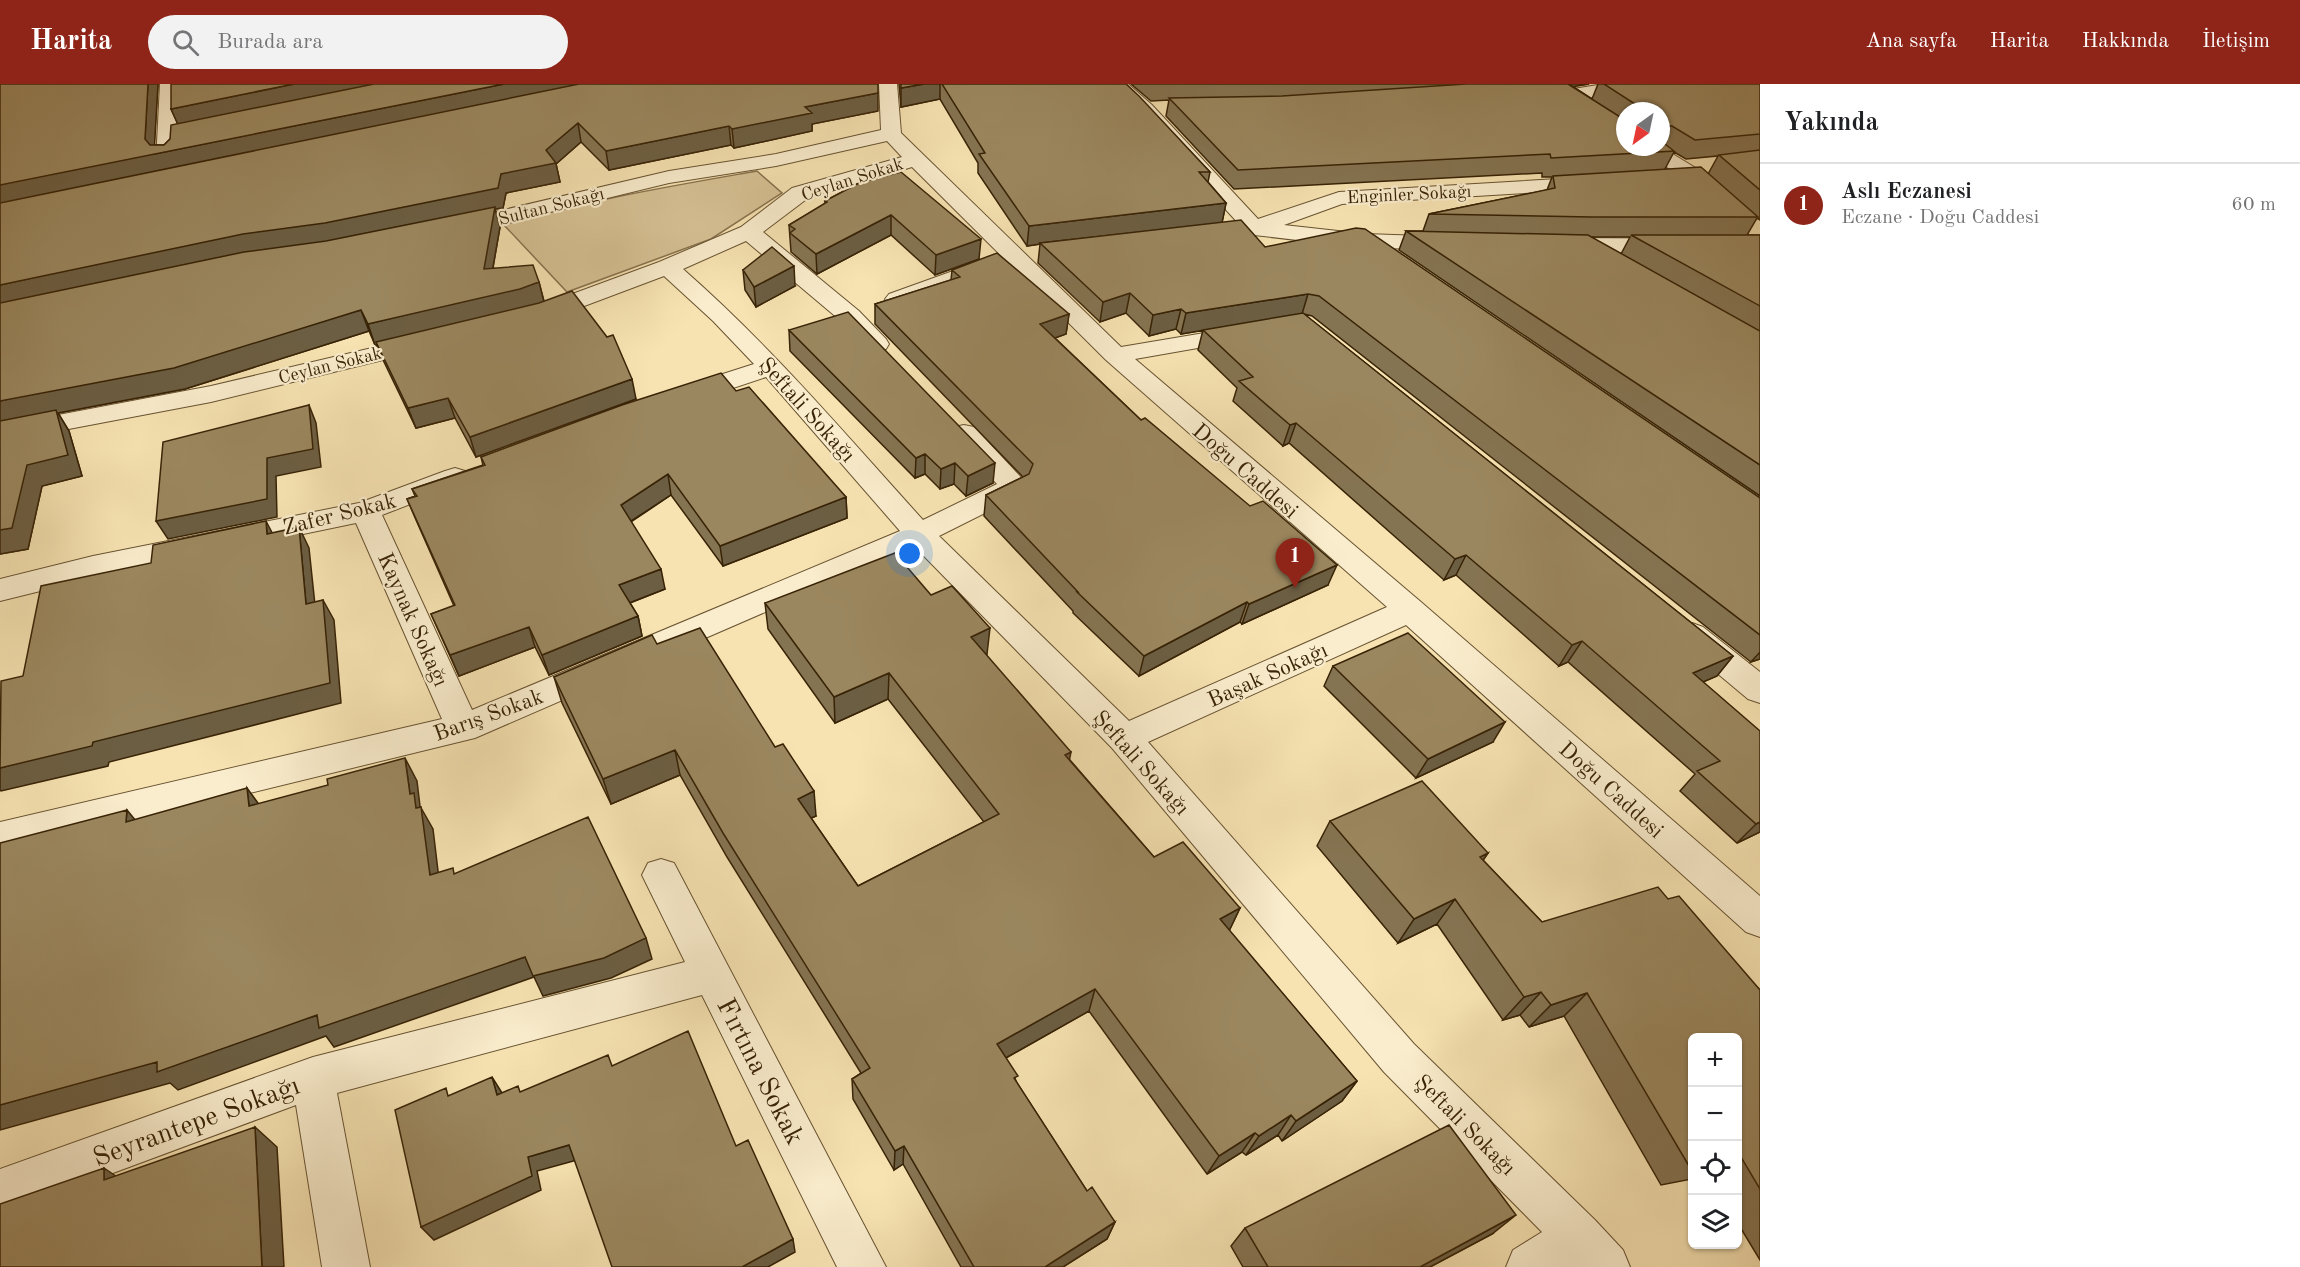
<!DOCTYPE html>
<html lang="tr">
<meta charset="utf-8">
<style>
:root{--surface:#fff;--page:#f2f2f2;--text:#202124;--muted:#757577;--line:#e0e0e0;--accent:#8f2418}
body{margin:0;font-family:"Old Standard TT",serif;background:var(--page);color:var(--text)}
.controls{position:absolute;right:18px;bottom:18px;display:grid;overflow:hidden;border-radius:9px;box-shadow:0 2px 4px #0004}
.controls button{width:54px;height:54px;display:grid;place-items:center;padding:0;border:0;border-bottom:2px solid var(--line);background:var(--surface);color:var(--text);font:30px sans-serif}
.compass{position:absolute;left:1616px;top:18px;width:54px;height:54px;border-radius:50%;background:var(--surface);box-shadow:0 2px 4px #0004;rotate:213deg}
.you{position:absolute;left:910px;top:470px;width:21px;height:21px;margin:-15px;border:4px solid #fff;border-radius:50%;background:#1a73e8;box-shadow:0 0 0 9px #1a73e833}
.badge{display:grid;place-items:center;width:39px;height:39px;border-radius:50%;background:var(--accent);color:#fff;font-size:20px;font-weight:700}
.pin{position:absolute;translate:-50% -50px;filter:drop-shadow(0 2px 3px #0008)}
.pin::after{content:'';position:absolute;top:32px;width:21px;height:18px;background:inherit;clip-path:polygon(0 0,100% 0,50% 100%)}
.list{margin:0;padding:0;list-style:none}
h2{display:flex;justify-content:space-between;align-items:center;height:78px;margin:0;padding:0 24px;font-size:26px}
h2 small{font-size:20px;font-weight:400;color:var(--muted)}
.list li{display:grid;grid-template-columns:39px 1fr auto;gap:18px;align-items:center;box-sizing:border-box;height:84px;padding:0 24px;border-top:2px solid var(--line)}
.list b{display:block;font-size:22px;white-space:nowrap}
.list p{margin:0;font-size:20px;white-space:nowrap;color:var(--muted)}
.list em{font-size:20px;font-style:normal;color:var(--muted)}
.icon{flex:none;width:33px;height:33px;fill:none;stroke:currentColor;stroke-width:2;stroke-linecap:round;stroke-linejoin:round}
.map{position:relative;flex:none;width:1760px;height:1183px;overflow:hidden}
header{display:flex;align-items:center;gap:36px;box-sizing:border-box;height:84px;padding:0 30px;background:var(--accent);color:#fff}
header strong{font-size:28px}
nav{display:flex;gap:33px;margin-inline-start:auto;font-size:21px}
.search{width:420px;height:54px;background:var(--page);display:flex;align-items:center;gap:15px;box-sizing:border-box;padding:0 21px;border-radius:33px;color:var(--muted);font-size:22px}
main{display:flex}
aside{flex:1;background:var(--surface)}
.map>svg:first-child{display:block}
.green{fill:#d7c295;stroke:#88724e;stroke-width:1.5}
.lines{fill:none;stroke-linecap:round;stroke-linejoin:round}
.minor-casing{stroke:#685331;stroke-width:2}
.minor{fill:#faedcd;fill-rule:evenodd}
.wall{fill:#857452;stroke:#382306;stroke-width:1.5;fill-rule:evenodd}
.shaded-wall{fill:#6c5e42;stroke:#382306;stroke-width:1.5}
.building{fill:#9b875f;stroke:#382306;stroke-width:1.5}
.labels{text-anchor:middle;stroke-width:4.5;stroke-linejoin:round;paint-order:stroke}
.far-street-label{font-size:18px;fill:#382306;stroke:#faedcd}
.street-label{font-size:22px;fill:#382306;stroke:#faedcd}
.near-street-label{font-size:27px;fill:#382306;stroke:#faedcd}
</style>
<header>
<strong>Harita</strong>
<div class="search"><svg class="icon" aria-label="search" viewBox="0 0 24 24"><circle cx="10" cy="10" r="6"/><path d="M15 15l6 6"/></svg>Burada ara</div>
<nav><a>Ana sayfa</a><a>Harita</a><a>Hakkında</a><a>İletişim</a></nav>
</header>
<main>
<div class="map">
<svg width="1760" height="1183" viewBox="0 0 1760 1183">
<rect width="100%" height="100%" fill="#f7e3b2"/>
<filter id="stains"><feTurbulence type="fractalNoise" baseFrequency=".00333" numOctaves="4"/><feColorMatrix values="0 0 0 0 .2 0 0 0 0 .09 0 0 0 0 .02 0 0 0 .5 -.17"/></filter>
<radialGradient id="worn" r=".72"><stop offset=".6" stop-color="#630" stop-opacity="0"/><stop offset="1" stop-color="#630" stop-opacity=".3"/></radialGradient>
<!-- green -->
<path class="green" d="M757,87L782,109L711,155L567,208L504,141C587,116 672,102 757,87Z"/>
<g class="lines">
<defs>
<path id="minor" d="M160,0H178L175,97L172,101L165,103L158,101L155,97Z
M879,0H897L901,49L1121,263L1246,242L1255,244L1258,249L1255,254L1135,275L1421,518L1760,812V853L1746,848L1406,541L1148,658L1414,960L1595,1136L1623,1166L1630,1183H1506L1513,1166L1542,1148L1384,988L1112,664L915,463L475,654L0,770V738L442,635L356,439L93,494L0,517V495L93,472L359,419L445,387L455,384L465,387L469,393L465,399L382,431L472,626L900,447L766,293L694,317L685,319L676,317L672,311L676,305L754,280L713,237L664,192L547,236L538,238L529,236L526,231L529,226L659,178L741,143L792,104L902,73L887,57L776,82L669,99L456,151L448,149L445,144L448,139L669,87L776,70L881,46ZM912,83L1106,276L1387,523L1129,637L939,452L1025,409L1029,402L974,343L964,341L954,343L950,349L997,400L923,436C845,350 770,261 683,185L746,157L841,237L868,265L877,267L886,265L889,260L886,255L859,227L763,148L808,114Z
M1108,0H1128L1152,21L1258,135L1339,108L1592,93L1599,95L1602,99L1599,103L1592,105L1342,120L1284,141L1365,150L1453,153L1456,158L1453,163L1445,165L1365,164L1254,151L1206,157L1198,155L1195,150L1198,145L1238,139L1138,29Z
M1604,0H1651L1649,4L1642,6L1568,17L1561,15L1559,11L1561,7Z
M1637,63H1661L1704,89L1728,111L1725,116L1717,117L1709,116L1690,97L1640,67Z
M1563,154L1760,155V169L1563,168L1555,166L1552,161L1555,156Z
M992,173L1000,175L1003,180L1000,185L905,220L897,222L889,220L885,215L889,210Z
M423,252L432,254L435,259L432,264L211,318L0,358V342L211,302Z
M1692,539L1703,543L1760,588V619L1748,615L1681,559L1676,551L1681,543Z
M661,775L674,779L886,1183H837L702,911L337,1009L370,1183H322L296,1021L0,1131V1085L313,973L685,878L642,791L648,779Z"/>
</defs>
<!-- minor casing -->
<use href="#minor" class="minor-casing"/>
<!-- minor -->
<use href="#minor" class="minor"/>
</g>
<!-- wall -->
<path class="wall" d="M0,0H158L154,61H164L170,55L178,40L171,25L878,27L812,40V47L734,64L731,61L609,86L581,58L556,80L560,98L506,109L503,124L495,125L500,143L493,184L539,198L544,217L636,315L476,373L455,334L416,344L384,278L377,260L375,261L369,247L185,305L58,329L69,347L82,392L42,402L28,465L0,470Z
M899,0H1126L1210,88L1208,98L1226,119L1222,138L1265,163L1760,414V575L1751,578L1312,232L1304,230L1733,572L1717,592L1703,598L1760,748L1737,759L1680,707L1695,690L1568,578L1559,582L1456,491L1444,496L1289,359L1283,362L1233,317L1237,304L1198,266L1203,246L1215,244L1181,250L1176,245L1149,252L1126,229L1100,238L1038,179L1040,160L1027,162L978,89V79L940,15L901,23Z
M1131,0H1589L1572,2L1592,15L1598,0H1760V136L1757,134L1747,151H1760V412L1399,166L1406,147H1423L1429,130L1547,106L1552,93H1542V89L1234,105L1166,32L1169,16L1151,17ZM1625,27H1661V63H1625ZM1674,68L1686,75L1718,72L1708,90L1665,85ZM1590,153H1630L1621,170Z
M859,99L979,175L935,191L891,151L817,190L791,168L789,141L825,120V117Z
M743,186L795,202L756,223L745,206Z
M952,186L1069,230L1066,250L1055,254L1141,336L1328,501L1242,540L1240,538L1139,592L1073,529V527L984,432L986,411L1023,393L875,240V220L951,196Z
M789,246L993,399L966,412L954,400L940,405L925,390L915,394L790,267Z
M736,307L846,413L847,434L723,482L671,411L631,438L665,505L630,519L638,532L642,552L549,591L535,563L459,592L431,530L454,522L416,436L407,415L415,412L412,405L483,381L481,373Z
M931,511L987,570L986,571L1070,676L1154,773L1240,824L1229,847L1357,997L1342,1017L1282,1057L1278,1051L1246,1071L1242,1068L1207,1090L1089,927L1006,974L1017,999L1087,1107L1115,1138L1107,1155L1063,1183H961L903,1080L894,1086L853,1015L852,995L861,989L727,773L680,691L611,720L562,619L554,593L657,560L816,732L811,734L858,802L984,738L888,615L835,639L768,545L765,519Z
M1333,582L1493,658L1416,694L1324,602Z
M1330,737L1488,769L1483,776L1542,838L1668,815L1760,906V1176L1737,1138V954H1692V1095L1661,1101L1564,932L1529,943L1520,931L1503,936L1437,840L1398,859L1317,762Z
M1245,1144L1492,1150L1430,1183H1243L1231,1162Z"/>
<!-- shaded-wall -->
<path class="shaded-wall" d="M148,0H158L154,70L504,0H598L0,123V101L145,55Z
M294,0H390L179,43L171,25Z
M924,0H940V15L901,23V4Z
M1572,0H1589L1571,3Z
M878,9V27L812,40V47L734,64L732,45L805,23Z
M578,39L581,58L556,80L560,98L506,109L503,124L495,125L500,143L489,205L0,224V201L501,90L546,66Z
M729,42L731,61L609,86L606,67Z
M1226,119L1222,139L1040,159V160L1027,162L1029,142Z
M891,131V151L817,190L816,170Z
M981,155L979,175L935,191L936,171Z
M794,182L795,202L756,223L754,203Z
M539,198L544,218L525,225L375,261L368,240Z
M1130,209L1126,229L1100,238L1103,218Z
M1308,210L1302,230L1181,250L1186,229Z
M1181,225L1176,245L1149,252L1153,231Z
M361,226L369,247L185,305L58,329L69,347L82,392L42,402L28,465L0,470V317Z
M1069,230L1066,250L1038,260L1040,240Z
M632,295L636,315L476,373L470,353Z
M448,314L455,334L416,344L408,324Z
M309,321L316,339L321,383L276,392L277,433L168,455L156,437L267,374Z
M1296,339L1289,359L1283,362L1290,341Z
M925,370V390L915,394L916,374Z
M955,379L954,400L940,405L941,385Z
M995,379L993,399L966,412L968,392Z
M668,390L671,411L625,441L621,421Z
M846,413L847,434L723,482L720,462Z
M266,437L277,458L267,450Z
M299,443L309,464L317,540L306,520Z
M1466,471L1456,491L1444,496L1455,475Z
M1337,481L1328,501L1242,540L1249,520Z
M661,485L665,505L624,521L619,501Z
M323,516L334,536L341,619L109,678L108,682L1,707L0,706V684L93,658Z
M1247,518L1240,538L1139,592L1144,572Z
M638,532L642,552L549,591L542,571Z
M529,543L535,563L459,592L450,571Z
M990,544L987,570L969,579L971,553Z
M1582,557L1568,578L1559,582L1572,561Z
M1760,568V575L1751,578Z
M1733,572L1717,592L1677,609L1693,589Z
M889,589L888,615L835,639L834,613Z
M1505,638L1493,658L1416,694L1428,675Z
M675,666L680,691L611,720L603,695Z
M1071,668L1066,693L1065,671Z
M405,674L417,697L420,722L433,745L441,812L430,791L410,710Z
M247,704L263,726L249,722Z
M814,707L816,732L800,739L798,715Z
M127,726L145,748L126,738Z
M1760,738V748L1737,759L1756,740Z
M1488,769L1471,794L1480,773Z
M1455,815L1437,840L1398,859L1414,835Z
M1240,824L1229,847L1220,835Z
M646,854L652,875L611,894L543,912L534,893L334,963L326,952L178,1006L170,999L0,1046V1021L525,873Z
M1095,905L1089,927L993,981L997,960Z
M1541,908L1520,931L1503,936L1524,913Z
M1587,909L1564,932L1529,943L1551,921Z
M492,993L502,1009L497,1011Z
M1357,997L1342,1017L1282,1057L1296,1037Z
M1291,1031L1278,1051L1246,1071L1259,1052Z
M255,1043L277,1063L284,1183H262Z
M1255,1049L1242,1068L1207,1090L1219,1072Z
M569,1061L577,1076L537,1087L541,1106L434,1156L421,1143L528,1073Z
M904,1062L903,1080L894,1086L895,1067Z
M104,1084L132,1103L104,1096Z
M1516,1131L1492,1150L1430,1183H1420Z
M1115,1138L1107,1155L1063,1183H1045Z
M793,1155L795,1168L768,1183H742Z"/>
<!-- building -->
<path class="building" d="M0,0H148L145,55L150,61H164L170,55L171,41L374,0H504L0,101Z
M171,0H294L171,25Z
M579,0H878V9L805,23L812,29L732,45L729,42L606,67L578,39L546,66L556,79L501,90L498,104L325,139L243,150L0,201V119Z
M901,0H924L901,4Z
M942,0H1126L1139,12L1210,88H1199L1226,119L1029,142L979,70L985,69Z
M1466,0H1568L1625,36V63H1661V57L1674,67L1551,74L1550,70L1238,86L1169,14L1282,12Z
M1604,0H1760V50L1695,56L1672,42H1661V27H1636L1635,20Z
M1760,66V106L1719,71Z
M1701,83L1758,133H1592L1429,130L1555,104L1553,92Z
M901,88L981,155L936,171L891,131L816,170L790,149L795,145L789,141L827,118L825,117L859,99Z
M495,123L484,185L533,181L539,198L520,205L368,240L361,226L174,284L0,317V219L244,168L326,157Z
M1241,136L1265,163L1356,144L1365,145L1760,414V551L1319,212L1308,210L1186,229L1181,225L1153,231L1130,209L1103,218L1040,159Z
M1406,147L1588,151L1760,247V381Z
M1631,151H1760V222Z
M772,163L794,182L754,203L743,186Z
M997,169L1069,230L1040,240L1141,336L1145,334L1250,422L1263,417L1337,481L1249,520L1247,518L1144,572L1077,508H1078L986,411L1029,390L1033,380L875,220L960,193L952,186Z
M572,207L607,253L613,251L632,295L470,353L448,314L408,324L376,258L539,219Z
M848,228L995,379L968,392L955,379L941,385L925,370L916,374L789,246Z
M1303,229L1733,572L1693,589L1760,647V738L1756,740L1697,687L1720,677L1582,557L1572,561L1466,471L1455,475L1296,339L1290,341L1239,297L1253,293L1203,246Z
M721,289L736,307L749,303L846,413L720,462L668,390L621,421L661,485L619,501L638,532L542,571L529,543L450,571L431,530L455,521L407,415L417,412L412,405L485,381L481,373L622,321Z
M309,321L313,365L267,374V415L156,437L163,358Z
M56,326L68,371L27,381L12,444L0,446V337Z
M266,437L267,450L299,443L306,520L323,516L330,599L93,658L92,662L0,684L1,597L23,592L41,502L151,479L153,461Z
M895,469L931,511L952,502L990,544L971,553L1071,668L1065,671L1154,773L1183,758L1240,824L1220,835L1357,997L1296,1037L1291,1031L1259,1052L1255,1049L1219,1072L1095,905L997,960L1018,992L1014,994L1087,1107L1092,1103L1115,1138L1045,1183H974L904,1062L895,1067L852,995L870,984L723,749L675,666L603,695L554,593L652,551L657,560L700,544L775,663L783,660L814,707L798,715L858,802L999,730L889,589L834,613L765,519Z
M1408,549L1505,638L1428,675L1333,582Z
M405,674L410,710L414,709L416,724L421,723L430,791L453,784L454,790L588,733L646,854L604,874L533,892L525,873L319,944L317,931L157,988V978L0,1021V759L127,726L126,738L247,704L249,722L328,701L327,695Z
M1422,697L1488,769L1480,773L1542,838L1658,803L1668,815L1679,812L1760,906V1105L1741,1073L1737,1074V954H1692V1081L1689,1082L1587,909L1551,921L1541,908L1524,913L1455,815L1414,835L1330,737Z
M688,947L736,1062L748,1056L793,1155L742,1183H612L569,1061L528,1073L532,1092L421,1143L395,1026L446,1004L448,1012L492,993L497,1011L518,1002L520,1008L608,971L612,982Z
M1449,1041L1516,1131L1420,1183H1268L1245,1144Z
M255,1043L262,1183H0V1120L104,1084V1096Z"/>
<g class="labels">
<!-- far-street labels -->
<g class="far-street-label">
<text transform="translate(852 95) rotate(-18)" y="6">Ceylan Sokak</text>
<text transform="translate(1409 110) rotate(-3)" y="6">Enginler Sokağı</text>
<text transform="translate(551 122) rotate(-14)" y="6">Sultan Sokağı</text>
<text transform="translate(330 281) rotate(-14)" y="6">Ceylan Sokak</text>
</g>
<!-- street labels -->
<g class="street-label">
<text transform="translate(808 325) rotate(48)" y="8">Şeftali Sokağı</text>
<text transform="translate(1246 386) rotate(41)" y="8">Doğu Caddesi</text>
<text transform="translate(339 429) rotate(-14)" y="8">Zafer Sokak</text>
<text transform="translate(414 535) rotate(66)" y="8">Kaynak Sokağı</text>
<text transform="translate(1267 590) rotate(-24)" y="8">Başak Sokağı</text>
<text transform="translate(488 630) rotate(-20)" y="8">Barış Sokak</text>
<text transform="translate(1142 678) rotate(48)" y="8">Şeftali Sokağı</text>
<text transform="translate(1612 705) rotate(42)" y="8">Doğu Caddesi</text>
<text transform="translate(1466 1040) rotate(45)" y="8">Şeftali Sokağı</text>
</g>
<!-- near-street labels -->
<g class="near-street-label">
<text transform="translate(761 987) rotate(63)" y="9">Fırtına Sokak</text>
<text transform="translate(196 1037) rotate(-20)" y="9">Seyrantepe Sokağı</text>
</g>
</g>
<rect width="100%" height="100%" filter="url(#stains)"/>
<rect width="100%" height="100%" fill="url(#worn)"/>
</svg>
<div class="controls">
<button>+</button>
<button>−</button>
<button><svg class="icon" aria-label="locate" viewBox="0 0 24 24"><circle cx="12" cy="12" r="6"/><path d="M12 2v4M12 18v4M2 12h4M18 12h4"/></svg></button>
<button><svg class="icon" aria-label="layers" viewBox="0 0 24 24"><path d="M12 4l9 5-9 5-9-5zM3 14l9 5 9-5"/></svg></button>
</div>
<svg class="compass" viewBox="-18 -18 36 36"><path d="M0-13l5 13h-10z" fill="#e53935"/><path d="M0 13l5-13h-10z" fill="#757577"/></svg>
<div class="you"></div>
<div class="pin badge" style="left:1295px;top:504px">1</div>
</div>
<aside>
<h2>Yakında<small></small></h2>
<ul class="list">
<li><span class="badge">1</span><div><b>Aslı Eczanesi</b><p>Eczane · Doğu Caddesi</p></div><em>60 m</em></li>
</ul>
</aside>
</main>
